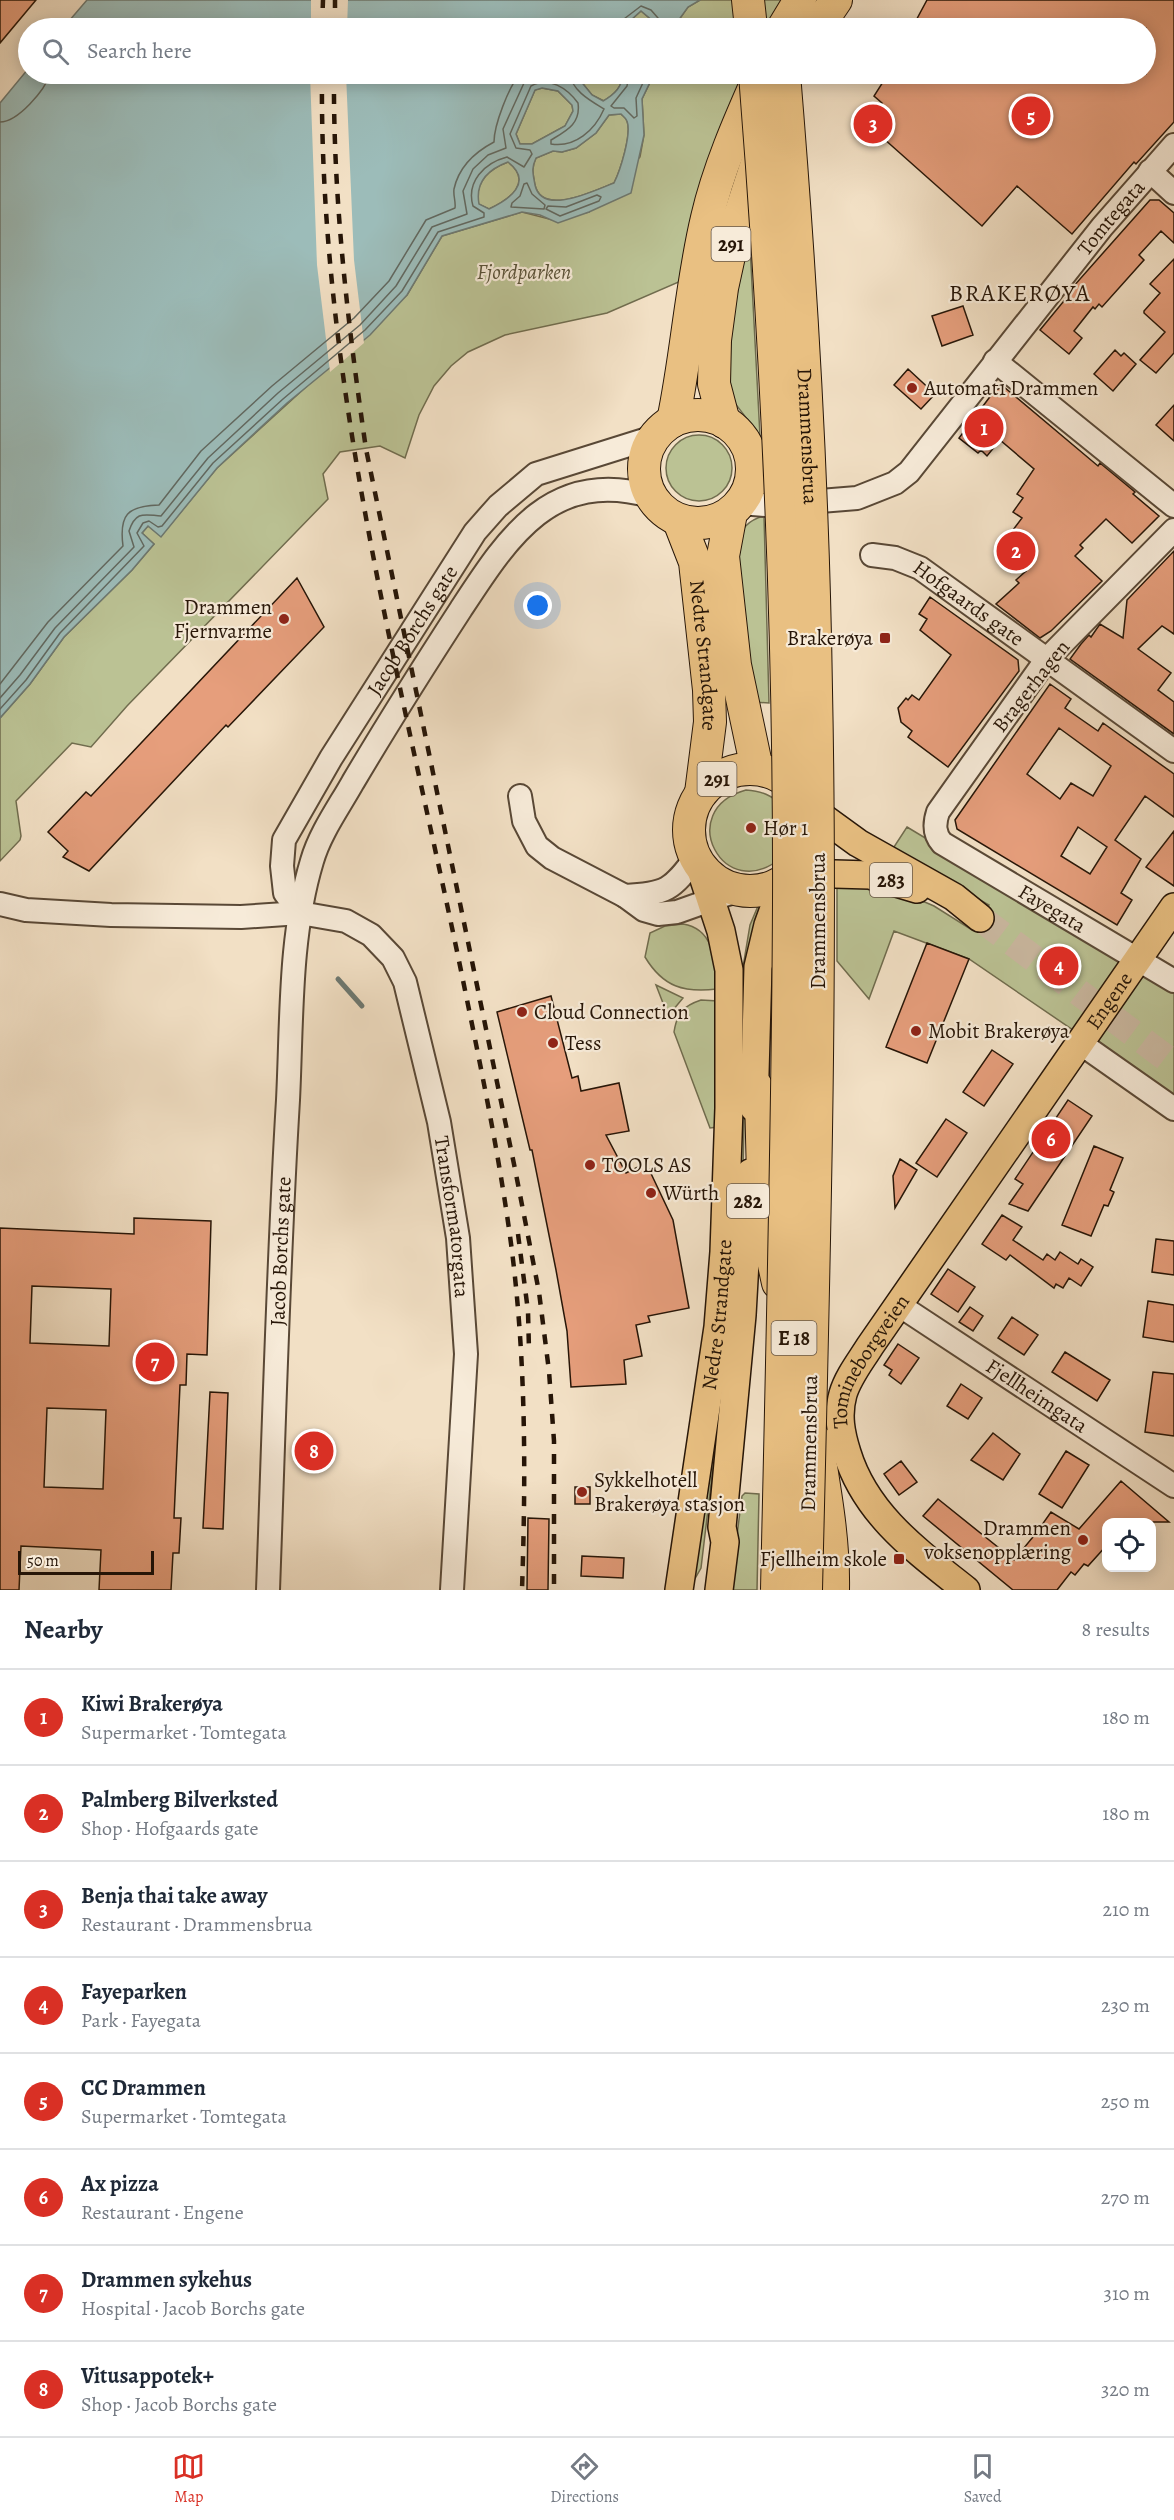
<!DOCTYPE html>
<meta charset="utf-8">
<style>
:root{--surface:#fff;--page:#f6f6f7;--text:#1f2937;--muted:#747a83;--line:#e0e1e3;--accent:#d93025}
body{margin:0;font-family:Alegreya,serif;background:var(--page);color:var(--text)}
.controls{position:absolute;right:18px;bottom:18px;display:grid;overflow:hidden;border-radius:12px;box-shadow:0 3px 15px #0003}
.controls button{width:54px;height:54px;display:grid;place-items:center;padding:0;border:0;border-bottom:2px solid var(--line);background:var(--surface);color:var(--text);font:30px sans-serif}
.scale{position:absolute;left:18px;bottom:15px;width:136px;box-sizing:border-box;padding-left:6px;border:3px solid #261507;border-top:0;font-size:16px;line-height:21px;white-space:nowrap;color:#261507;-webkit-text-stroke:4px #f7ebd9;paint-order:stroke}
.you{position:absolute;left:538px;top:606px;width:21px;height:21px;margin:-15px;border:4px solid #fff;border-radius:50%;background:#1a73e8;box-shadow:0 0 0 9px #1a73e833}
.badge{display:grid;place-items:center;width:39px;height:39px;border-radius:50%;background:var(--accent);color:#fff;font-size:20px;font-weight:700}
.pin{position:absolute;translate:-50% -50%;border:3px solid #fff;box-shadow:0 2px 6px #0006}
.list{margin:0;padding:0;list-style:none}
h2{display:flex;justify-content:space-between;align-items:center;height:78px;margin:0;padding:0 24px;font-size:26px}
h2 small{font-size:20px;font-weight:400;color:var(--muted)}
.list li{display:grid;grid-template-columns:39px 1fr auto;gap:18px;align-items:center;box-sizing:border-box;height:96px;padding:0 24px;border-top:2px solid var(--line)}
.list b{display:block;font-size:22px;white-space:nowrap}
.list p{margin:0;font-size:20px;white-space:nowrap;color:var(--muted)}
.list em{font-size:20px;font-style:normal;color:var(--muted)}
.icon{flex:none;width:33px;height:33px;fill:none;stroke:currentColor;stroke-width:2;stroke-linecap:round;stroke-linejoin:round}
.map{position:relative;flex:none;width:1174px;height:1590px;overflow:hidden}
.search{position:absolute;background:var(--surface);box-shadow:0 3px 15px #0003;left:18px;right:18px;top:18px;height:66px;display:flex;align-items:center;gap:15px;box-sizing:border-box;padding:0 21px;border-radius:33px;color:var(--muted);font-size:22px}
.sheet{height:846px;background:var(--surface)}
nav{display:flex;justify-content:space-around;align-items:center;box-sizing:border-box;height:84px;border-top:2px solid var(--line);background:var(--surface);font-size:16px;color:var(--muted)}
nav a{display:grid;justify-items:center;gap:3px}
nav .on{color:var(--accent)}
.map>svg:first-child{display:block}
.green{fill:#bbc294;stroke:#706c4e;stroke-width:1.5}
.water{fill:#9cbcb9;stroke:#6d7972;stroke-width:1.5;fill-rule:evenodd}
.pier{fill:#f2e0c5}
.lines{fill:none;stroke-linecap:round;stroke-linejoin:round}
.shore{stroke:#616860;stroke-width:1.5}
.stream{stroke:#6d7972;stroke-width:5}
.building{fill:#e69e7c;stroke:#261507;stroke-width:1.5;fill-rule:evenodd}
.major-tunnel{stroke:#c9b79f;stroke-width:27;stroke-dasharray:27 14;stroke-linecap:butt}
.minor-casing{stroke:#594836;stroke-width:26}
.major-casing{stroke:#261507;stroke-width:30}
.highway-casing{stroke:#261507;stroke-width:34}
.minor{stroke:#f7ebd9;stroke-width:22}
.major{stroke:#e9c082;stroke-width:27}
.highway{stroke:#e9c082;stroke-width:32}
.rail{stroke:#261507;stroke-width:4.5;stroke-dasharray:10 10;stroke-linecap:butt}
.highway-bridge-casing{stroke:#261507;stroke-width:34;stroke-linecap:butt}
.highway-bridge{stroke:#e9c082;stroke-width:32}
.poi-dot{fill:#8f2418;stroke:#f7ebd9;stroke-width:2}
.labels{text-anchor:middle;stroke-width:4.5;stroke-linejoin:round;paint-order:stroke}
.shield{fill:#f7ebd9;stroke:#655546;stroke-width:1.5}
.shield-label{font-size:20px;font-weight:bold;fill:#261507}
.street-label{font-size:21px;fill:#261507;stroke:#f7ebd9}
.park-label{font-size:21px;font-style:italic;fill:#5a5238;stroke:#f7ebd9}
.poi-label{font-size:21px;fill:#261507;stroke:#f7ebd9;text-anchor:start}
.quarter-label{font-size:24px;letter-spacing:1.5px;fill:#261507;stroke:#f7ebd9}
</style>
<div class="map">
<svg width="1174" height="1590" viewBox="0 0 1174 1590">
<rect width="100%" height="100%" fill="#f2e0c5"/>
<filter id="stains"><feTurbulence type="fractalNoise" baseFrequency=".00333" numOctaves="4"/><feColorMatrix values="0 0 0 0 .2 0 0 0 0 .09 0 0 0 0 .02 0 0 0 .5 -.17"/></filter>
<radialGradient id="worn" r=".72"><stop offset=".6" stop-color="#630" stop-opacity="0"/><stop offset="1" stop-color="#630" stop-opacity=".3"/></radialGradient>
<!-- green -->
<path class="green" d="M700,0H789L773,28H673L688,7Z
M641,11L654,22L651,28H622Z
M575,74H623C622,87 615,94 604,101L592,95Z
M654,74H749L681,281L607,313L505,335L468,352L451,366L434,386L419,415L405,458L380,446L340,452L323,474L328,499L127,706L91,747L72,743L16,801L21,836L20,840L0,861V718L30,684L64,637L132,570L154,544L142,533L148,526L161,536L217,468L407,295L442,236L522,212L553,220L589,212L640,157L644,135L642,99Z
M542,88L558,91L572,105L573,111L565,126L532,144H520L516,134L535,90Z
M621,114C623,116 626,118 627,121C632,134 620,171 614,183C596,190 542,217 535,185C533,173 531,169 536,158L553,151L562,152L576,148L596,133L609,115Z
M508,162C534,182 509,200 489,209L478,204C475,182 489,169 508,162Z
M749,227L760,436L734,402L724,368Z
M666 468a33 33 0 1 1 66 0a33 33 0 1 1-66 0Z
M764,516L769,703L754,702L734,547C742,530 745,521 764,516Z
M746,790C762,791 771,795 783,806L782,857C724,907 673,810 746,790Z
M907,827L1174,988V1099L969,959L894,931L869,999L837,961V884L899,891L934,906L972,930L989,905L892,850Z
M758,906L762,908L745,1076L742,1225L701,1568L692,1584L742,973L750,925Z
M683,924C715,929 715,962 717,989C684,993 663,987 645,957L650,933L665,926Z
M656,985L683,998L668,1016Z
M701,1000L718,1001V1127L710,1128L674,1032C677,1013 683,1006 701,1000Z
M745,1493L759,1494L757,1590H730L742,1496Z"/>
<!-- water -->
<path class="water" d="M87,0H700L688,7L673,28H651L654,22L641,11L622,28H63Z
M28,69V74H575L592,95L603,101C615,94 622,87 623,74H654L642,99L644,135L631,193L589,212L558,223L540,215L522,212L442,236L407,295L370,335L287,403L217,468L161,537L148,526L142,533L154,544L132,570L64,637L30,684L0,718V103ZM542,88L558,91L572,105L573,111L565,126L532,144H520L516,134L535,90ZM621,114C623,116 626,118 627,121C632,134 620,171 614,183C595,190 542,217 535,185C533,173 531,169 536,158L553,151L562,152L576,148L596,133L609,115ZM508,162C534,182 509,200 489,209L479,204C475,182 489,169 508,162Z"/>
<!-- pier -->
<path class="pier" d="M311,0H348L347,28H311Z
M310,74H346L354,260L364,343L330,372L317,265Z"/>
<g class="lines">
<!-- shore -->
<path class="shore" d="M618,28L620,22L641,6L651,10L658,18L657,28
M629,74L627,86L611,106L614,108H624L634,118L637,116L636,98L647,74
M0,122C18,122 45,90 50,74
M527,183L532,194L545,205L544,209L511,207L512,203L520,196L524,184Z
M597,195L601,197L599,201L560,216L546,209L548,206L566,207Z
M0,684L48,622L123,546C119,515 127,506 159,505L201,451L272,386L354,318L389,281L426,220L455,208C456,202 453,195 454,189C459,166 475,152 494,142C494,125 509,86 520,74
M0,698L20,675L55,628L134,547L129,531C136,510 145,515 161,516L208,458L278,393L360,325L396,286L432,227L467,214L463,191L473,169L488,155L506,148L503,129L524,83L539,75L559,77L562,74
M0,709L26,680L60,633L144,546L137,533L143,523L149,521L158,527L162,526L213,463L283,399L365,330L402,291L438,232L484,217V213L473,206C466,182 484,163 507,157L524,167L532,154L530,150L516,148L510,134L531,86C549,76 567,88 578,103C581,124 566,131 551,140V144C575,148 595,130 604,109C591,101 572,91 570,74"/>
<!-- stream -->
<path class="stream" d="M338,979L362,1006"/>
</g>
<!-- building -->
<path class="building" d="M0,0H36L0,43Z
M927,0H1174V122L1136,164L1134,162L1072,234L1017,186L982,226L865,122L882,103L874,96L888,74H1146V28H912Z
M1150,200H1159L1174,213V243L1161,231L1139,255L1144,260L1102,307L1099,304L1095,309L1093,307L1074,331L1082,338L1069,354L1040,330L1073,290L1072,288Z
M1174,259V353L1156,373L1140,360L1165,332L1144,313V311L1160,293L1150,284Z
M963,306L973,335L942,346L932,316Z
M1115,350L1121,356L1124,353L1136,364L1113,391L1094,374Z
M908,369L935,394L921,409L894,385Z
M1004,387L1098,466L1100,463L1135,492L1133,494L1159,516L1132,543L1106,519L1080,545L1083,548L1075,556L1102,581L1051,631L1040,638L996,604L1019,583L1016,580L1026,571L998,550L1022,518L1013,512L1023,498L1017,494L1034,469L1000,440L987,456L981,450L978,453L959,438L995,390Z
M1174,405V441L1156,425Z
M1174,551V634L1162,626L1138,649L1171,673L1158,690L1174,702V734L1070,659L1081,644L1089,635L1091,637L1100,624L1123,638L1127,600Z
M297,578L324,627L228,727L226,725L89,871L63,857L68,851L48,832L86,792L91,796Z
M930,597L1018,660L1019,671L948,767L908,737L912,731L901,722L898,708L906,698L908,700L912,695L919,700L951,655L920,630L927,619L919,614Z
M1050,684L1071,699L1065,708L1098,731L1103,723L1174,774V817L1145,796L1115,840L1141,859L1121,893L1132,900L1117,925L957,829L955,820ZM1059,728L1111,766L1093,796L1071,783L1060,799L1027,774ZM1078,827L1107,847L1090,874L1061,856Z
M1174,831V886L1146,867Z
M927,943L969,959L927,1063L886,1047Z
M551,996L572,1078L578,1076L581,1091L619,1083L629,1131L606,1135L626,1173L646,1163L673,1220L689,1308L648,1316L650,1322L636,1325L642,1356L624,1360L626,1384L571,1387L567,1331L556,1270L532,1150H530L497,1012Z
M992,1050L1013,1064L984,1106L963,1092Z
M1068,1100L1092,1116L1028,1211L1009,1204L1023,1184L1015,1179Z
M946,1119L967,1133L937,1177L916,1163Z
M1094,1146L1123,1158L1110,1190L1114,1192L1108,1206L1104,1205L1091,1236L1062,1225Z
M900,1159L917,1170L895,1208L893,1176Z
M1002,1215L1022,1227L1013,1240L1043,1260L1047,1254L1055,1260L1060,1252L1078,1264L1081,1259L1093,1267L1081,1286L1069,1278L1063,1288L1056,1284L1054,1288L1010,1255L1006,1260L982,1244Z
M134,1218L211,1221L207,1355L187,1354L186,1385H180L174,1518H181L179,1553H173L171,1590H99L101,1550L21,1546L19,1590H0V1228L134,1234ZM32,1286L111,1289L109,1346L30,1343ZM47,1408L106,1410L103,1489L44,1487Z
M1156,1239L1174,1241V1275L1152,1272Z
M948,1269L975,1287L958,1312L931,1294Z
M1148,1301L1174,1305V1342L1143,1337Z
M970,1307L983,1316L973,1331L959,1322Z
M1012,1317L1038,1335L1024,1355L998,1338Z
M898,1344L919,1358L901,1384L889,1375L892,1370L884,1365Z
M1065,1352L1110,1380L1097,1401L1052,1372Z
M1153,1372L1174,1374V1436L1145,1432Z
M961,1384L982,1398L968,1419L947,1406Z
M210,1392L228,1393L223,1529L203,1528Z
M993,1433L1020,1454L1003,1480L971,1460Z
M1066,1451L1089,1465L1062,1508L1039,1494Z
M901,1461L917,1482L899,1495L884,1474Z
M1121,1481L1169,1522H1107V1545L1088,1566L1084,1564L1075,1575L1071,1572L1057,1590H1013L923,1516L938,1499L1014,1560L1037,1532L1051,1512L1079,1529Z
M575,1487H590V1504H575Z
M528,1518L549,1519L548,1590H527Z
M582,1556L624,1558L623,1578L581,1576Z"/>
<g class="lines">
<!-- major-tunnel -->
<path class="major-tunnel" d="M980,918L1174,1064"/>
<defs>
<g id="minor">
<path d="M1150,171L1174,193"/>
<path d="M995,361L1174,506"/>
<path d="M753,465L791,489"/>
<path id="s1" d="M741,503L799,508L820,501L857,498L895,483L909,472L1102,227L1174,145"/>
<path id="s2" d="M1174,530L1046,660L938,812C934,824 934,834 942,843L1174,981"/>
<path id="s3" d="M872,555L895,558L920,568L1174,751"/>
<path d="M520,796L524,821L537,846L552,858L625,896L644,910L658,914L677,912L739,890"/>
<path d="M625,896C666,894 672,890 696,857"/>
<path id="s4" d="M0,904L26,910L111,915L241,917L300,913L346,921L371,935L393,958L405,982L439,1122L458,1238L466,1354L452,1590"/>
<path id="s5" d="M300,913L285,893L282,866L284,840L331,758L475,532L498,506L536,474L654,437"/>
<path d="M1080,1043L1174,1109"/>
<path id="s6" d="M899,1305L1174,1486"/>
<path id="s7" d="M268,1590C274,1427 278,1264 288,1100C292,1021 289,937 312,861C320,833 339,807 353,782C388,723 424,666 461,609C508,537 552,468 650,496"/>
</g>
<g id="major">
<path d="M807,806L858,843L954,897L980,918"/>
<path d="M799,873L870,875L917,889"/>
<path d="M754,1108L758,967L768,925L784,881"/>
<path id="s8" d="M679,1590L718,1327L724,1252L729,1108V970L721,931L699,864"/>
<path d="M719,1590L725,1542L722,1527L742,1315L750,1173"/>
<path id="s9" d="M966,1590C917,1551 866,1515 847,1453C841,1434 837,1415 843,1394C848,1377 860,1362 870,1346L1174,907"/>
</g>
<g id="highway">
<path d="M748,0L751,28"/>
<path d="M783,28L800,0"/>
<path d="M817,28L836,0"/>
<circle cx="698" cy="469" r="54"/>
<path d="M673,421C687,354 691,285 707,218C718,170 739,122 759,77"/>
<path d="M724,422L714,384L715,340L722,288L734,233L763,145"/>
<path d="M731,513L723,556L735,665L757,769"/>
<path id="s10" d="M679,521L695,562L709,690L710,722L701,793"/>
<circle cx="750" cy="830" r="61"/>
<path d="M756,1086L761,1096L764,1218L778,1283"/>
<path d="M817,1442C825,1492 834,1540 833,1590"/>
</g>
</defs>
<!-- minor casing -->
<use href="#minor" class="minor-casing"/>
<!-- major casing -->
<use href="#major" class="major-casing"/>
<!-- highway casing -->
<use href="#highway" class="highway-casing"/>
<!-- minor -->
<use href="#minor" class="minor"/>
<!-- major -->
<use href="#major" class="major"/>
<!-- highway -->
<use href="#highway" class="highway"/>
<!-- rail -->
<path class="rail" d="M322,28L323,0
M335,28V0
M322,74C319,372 397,665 458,956C477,1049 497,1142 510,1236C526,1353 526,1472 522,1590
M334,74C333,200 348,325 366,449L515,1169L539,1292L549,1371L554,1441V1590
M518,1234L528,1311L529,1350"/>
<defs>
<g id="highway-bridge">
<path d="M755,74C777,350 790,627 789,904C788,1133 782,1361 777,1590"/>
<path id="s11" d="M784,74C801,279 813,484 816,690C822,990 813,1290 806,1590"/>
</g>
</defs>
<!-- highway-bridge casing -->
<use href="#highway-bridge" class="highway-bridge-casing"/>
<!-- highway-bridge -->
<use href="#highway-bridge" class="highway-bridge"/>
</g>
<!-- markers -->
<g class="poi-dot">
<circle cx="912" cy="388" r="6"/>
<circle cx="284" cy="619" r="6"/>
<rect x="879" y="632" width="12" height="12" rx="3"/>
<circle cx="751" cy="828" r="6"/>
<circle cx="522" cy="1012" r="6"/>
<circle cx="916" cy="1031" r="6"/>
<circle cx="553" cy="1043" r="6"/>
<circle cx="590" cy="1165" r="6"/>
<circle cx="651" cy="1193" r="6"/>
<circle cx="582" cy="1492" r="6"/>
<circle cx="1083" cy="1540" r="6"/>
<rect x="893" y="1553" width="12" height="12" rx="3"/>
</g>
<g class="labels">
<!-- shield labels -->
<g class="shield">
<rect x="711.5" y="227" width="39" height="34" rx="4.5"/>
<rect x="697.5" y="762" width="39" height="34" rx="4.5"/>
<rect x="870" y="863" width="42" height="34" rx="4.5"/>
<rect x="727" y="1184" width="42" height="34" rx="4.5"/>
<rect x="771.5" y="1321" width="45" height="34" rx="4.5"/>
</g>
<g class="shield-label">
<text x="731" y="251">291</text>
<text x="717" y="786">291</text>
<text x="891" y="887">283</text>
<text x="748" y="1208">282</text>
<text x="794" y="1345">E 18</text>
</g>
<!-- street labels -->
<g class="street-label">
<text dy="7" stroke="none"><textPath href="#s1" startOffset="501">Tomtegata</textPath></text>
<text dy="7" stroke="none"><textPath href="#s11" startOffset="363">Drammensbrua</textPath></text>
<text dy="7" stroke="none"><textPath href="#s3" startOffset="110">Hofgaards gate</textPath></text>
<text dy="7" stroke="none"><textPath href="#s5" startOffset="324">Jacob Borchs gate</textPath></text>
<text dy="7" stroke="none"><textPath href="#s10" startOffset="138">Nedre Strandgate</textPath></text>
<text transform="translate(1031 686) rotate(-52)" y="7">Bragerhagen</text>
<text dy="7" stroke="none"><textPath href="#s2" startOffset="530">Fayegata</textPath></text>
<text transform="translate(818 921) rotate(-90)" y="7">Drammensbrua</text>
<text dy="7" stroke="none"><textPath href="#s9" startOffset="720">Engene</textPath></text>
<text dy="7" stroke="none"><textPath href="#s4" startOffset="675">Transformatorgata</textPath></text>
<text dy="7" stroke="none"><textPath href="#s7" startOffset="339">Jacob Borchs gate</textPath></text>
<text dy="7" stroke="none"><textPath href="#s8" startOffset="278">Nedre Strandgate</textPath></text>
<text dy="7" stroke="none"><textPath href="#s9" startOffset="285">Tomineborgveien</textPath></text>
<text dy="7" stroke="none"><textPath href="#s6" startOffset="165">Fjellheimgata</textPath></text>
<text transform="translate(809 1443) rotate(-89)" y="7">Drammensbrua</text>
</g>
<!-- park labels -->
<g class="park-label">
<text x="524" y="279">Fjordparken</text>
</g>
<!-- poi labels -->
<g class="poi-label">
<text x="924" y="395">Automat1 Drammen</text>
<text x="272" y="614" text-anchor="end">Drammen<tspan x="272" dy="24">Fjernvarme</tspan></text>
<text x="873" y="645" text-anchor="end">Brakerøya</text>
<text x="763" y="835">Hør 1</text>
<text x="534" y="1019">Cloud Connection</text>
<text x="928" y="1038">Mobit Brakerøya</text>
<text x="565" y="1050">Tess</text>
<text x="602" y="1172">TOOLS AS</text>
<text x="663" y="1200">Würth</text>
<text x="594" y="1487">Sykkelhotell<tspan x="594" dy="24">Brakerøya stasjon</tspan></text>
<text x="1071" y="1535" text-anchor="end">Drammen<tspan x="1071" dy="24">voksenopplæring</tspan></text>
<text x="887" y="1566" text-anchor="end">Fjellheim skole</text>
</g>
<!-- quarter labels -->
<g class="quarter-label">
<text x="1020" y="301">BRAKERØYA</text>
</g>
</g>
<rect width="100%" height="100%" filter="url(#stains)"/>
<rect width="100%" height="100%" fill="url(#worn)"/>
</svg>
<div class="controls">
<button><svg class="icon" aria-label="locate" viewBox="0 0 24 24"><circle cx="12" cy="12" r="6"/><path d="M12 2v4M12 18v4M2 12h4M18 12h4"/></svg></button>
</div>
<div class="scale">50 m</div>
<div class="you"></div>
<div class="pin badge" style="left:984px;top:428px">1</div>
<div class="pin badge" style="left:1016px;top:551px">2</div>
<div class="pin badge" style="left:873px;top:124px">3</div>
<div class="pin badge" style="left:1059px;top:966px">4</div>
<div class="pin badge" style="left:1031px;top:116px">5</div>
<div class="pin badge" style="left:1051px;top:1139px">6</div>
<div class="pin badge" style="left:155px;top:1362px">7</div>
<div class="pin badge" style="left:314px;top:1451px">8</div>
<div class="search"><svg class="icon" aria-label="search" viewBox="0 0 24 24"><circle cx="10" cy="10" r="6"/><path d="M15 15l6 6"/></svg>Search here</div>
</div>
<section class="sheet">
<h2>Nearby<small>8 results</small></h2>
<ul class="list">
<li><span class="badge">1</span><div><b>Kiwi Brakerøya</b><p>Supermarket · Tomtegata</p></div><em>180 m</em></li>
<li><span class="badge">2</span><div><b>Palmberg Bilverksted</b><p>Shop · Hofgaards gate</p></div><em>180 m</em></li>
<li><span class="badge">3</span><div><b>Benja thai take away</b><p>Restaurant · Drammensbrua</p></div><em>210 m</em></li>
<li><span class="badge">4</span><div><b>Fayeparken</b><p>Park · Fayegata</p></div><em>230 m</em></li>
<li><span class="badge">5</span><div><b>CC Drammen</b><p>Supermarket · Tomtegata</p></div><em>250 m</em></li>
<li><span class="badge">6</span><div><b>Ax pizza</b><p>Restaurant · Engene</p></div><em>270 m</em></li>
<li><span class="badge">7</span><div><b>Drammen sykehus</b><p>Hospital · Jacob Borchs gate</p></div><em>310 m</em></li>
<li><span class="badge">8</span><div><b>Vitusappotek+</b><p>Shop · Jacob Borchs gate</p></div><em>320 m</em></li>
</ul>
</section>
<nav>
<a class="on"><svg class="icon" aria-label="map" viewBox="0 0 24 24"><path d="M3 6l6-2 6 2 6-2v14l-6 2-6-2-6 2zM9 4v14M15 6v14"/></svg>Map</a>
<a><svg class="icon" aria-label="directions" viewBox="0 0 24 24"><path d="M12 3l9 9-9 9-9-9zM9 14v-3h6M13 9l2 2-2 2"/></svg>Directions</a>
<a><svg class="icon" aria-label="saved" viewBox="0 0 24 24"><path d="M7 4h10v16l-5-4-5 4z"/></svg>Saved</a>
</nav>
